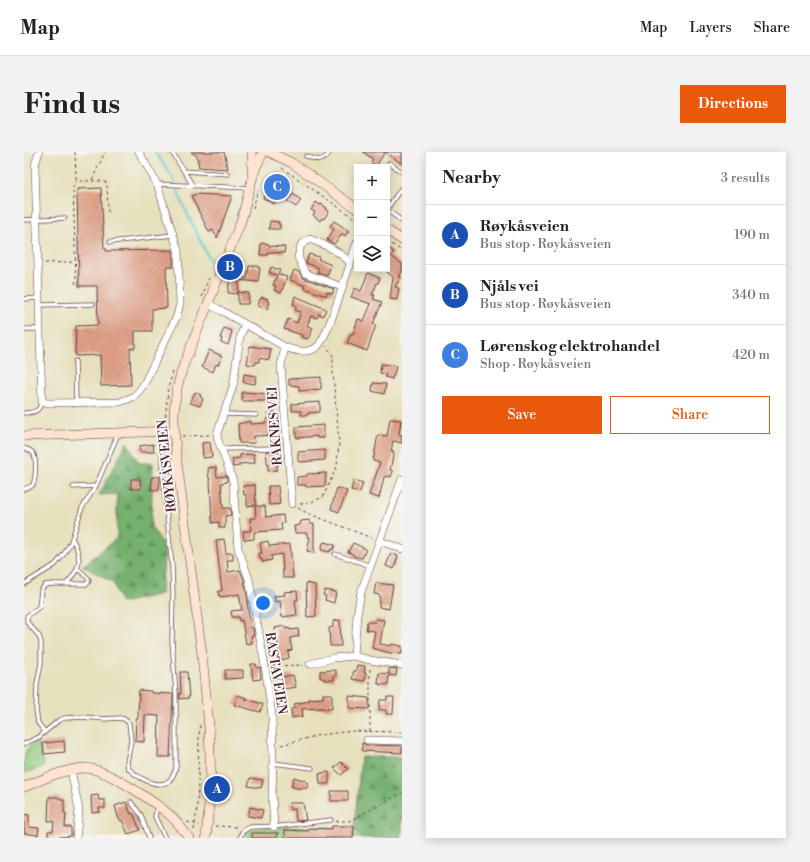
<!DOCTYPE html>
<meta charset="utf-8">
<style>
:root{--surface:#fff;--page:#f2f2f2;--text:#202124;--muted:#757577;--line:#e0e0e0;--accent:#ea580c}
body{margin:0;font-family:"Libre Bodoni",serif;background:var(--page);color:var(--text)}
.controls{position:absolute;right:12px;top:12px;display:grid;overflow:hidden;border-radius:0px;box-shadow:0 2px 10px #0003}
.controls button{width:36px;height:36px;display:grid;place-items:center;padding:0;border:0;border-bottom:1px solid var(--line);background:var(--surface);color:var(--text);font:20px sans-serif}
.you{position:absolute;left:239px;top:451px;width:14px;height:14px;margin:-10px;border:3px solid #fff;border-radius:50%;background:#1a73e8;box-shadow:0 0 0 6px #1a73e833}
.badge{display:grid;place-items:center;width:26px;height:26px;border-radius:50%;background:var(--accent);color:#fff;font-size:13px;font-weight:700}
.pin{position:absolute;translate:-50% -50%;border:2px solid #fff;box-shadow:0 1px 4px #0006}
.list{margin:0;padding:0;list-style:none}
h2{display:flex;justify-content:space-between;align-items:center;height:52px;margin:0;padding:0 16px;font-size:17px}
h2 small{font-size:13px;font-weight:400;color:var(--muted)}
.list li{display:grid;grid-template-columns:26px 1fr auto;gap:12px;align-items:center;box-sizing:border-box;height:60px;padding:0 16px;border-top:1px solid var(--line)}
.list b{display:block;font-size:15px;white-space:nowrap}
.list p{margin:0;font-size:13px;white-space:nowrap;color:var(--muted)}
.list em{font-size:13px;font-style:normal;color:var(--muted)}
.actions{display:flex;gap:8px;padding:12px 16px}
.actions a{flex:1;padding:9px 0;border:1px solid var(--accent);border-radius:0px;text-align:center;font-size:14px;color:var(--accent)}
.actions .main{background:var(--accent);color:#fff}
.icon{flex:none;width:22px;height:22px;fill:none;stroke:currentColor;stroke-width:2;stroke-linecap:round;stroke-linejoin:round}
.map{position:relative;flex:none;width:378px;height:686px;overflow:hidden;border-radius:0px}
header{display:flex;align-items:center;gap:24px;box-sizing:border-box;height:56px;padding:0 20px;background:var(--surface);border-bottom:1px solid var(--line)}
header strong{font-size:19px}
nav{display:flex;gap:22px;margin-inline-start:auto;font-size:14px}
.intro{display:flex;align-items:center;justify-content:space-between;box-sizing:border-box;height:96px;padding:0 24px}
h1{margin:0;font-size:28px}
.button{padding:10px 18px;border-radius:0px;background:var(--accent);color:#fff;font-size:14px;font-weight:700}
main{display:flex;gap:24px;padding:0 24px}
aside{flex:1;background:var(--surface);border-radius:0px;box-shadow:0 2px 10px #0003}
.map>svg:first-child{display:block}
.grass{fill:#92cc80;stroke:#6e7656}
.forest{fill:url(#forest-firs);stroke:#60684c}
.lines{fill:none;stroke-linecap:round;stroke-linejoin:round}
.stream{stroke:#58c3d1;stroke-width:2}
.building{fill:url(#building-hatch)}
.lane-casing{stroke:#623c41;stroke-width:5}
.street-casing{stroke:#623c41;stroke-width:8}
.secondary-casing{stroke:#623c41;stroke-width:10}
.path{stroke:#623c41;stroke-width:1;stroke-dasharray:3 3;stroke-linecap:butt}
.lane{stroke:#fff;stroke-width:3.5}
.street{stroke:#fff;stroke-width:7}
.secondary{stroke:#fde4d0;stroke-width:9}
.labels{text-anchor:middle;stroke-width:3.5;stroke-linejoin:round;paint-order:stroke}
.street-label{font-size:13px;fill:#4a1f2b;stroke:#f6f6f2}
</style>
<header>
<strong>Map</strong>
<nav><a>Map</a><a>Layers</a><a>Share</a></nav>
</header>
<div class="intro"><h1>Find us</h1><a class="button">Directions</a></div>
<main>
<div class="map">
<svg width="378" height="686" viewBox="0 0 378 686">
<defs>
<pattern id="forest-firs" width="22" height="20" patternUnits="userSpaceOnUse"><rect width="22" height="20" fill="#75b06e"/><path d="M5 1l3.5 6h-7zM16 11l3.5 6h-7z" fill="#628f5b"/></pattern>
<pattern id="building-hatch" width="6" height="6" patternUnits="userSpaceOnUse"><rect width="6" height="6" fill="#e1a187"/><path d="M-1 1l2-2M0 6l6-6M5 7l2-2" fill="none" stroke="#b8836f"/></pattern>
</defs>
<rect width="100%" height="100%" fill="#f6f6f2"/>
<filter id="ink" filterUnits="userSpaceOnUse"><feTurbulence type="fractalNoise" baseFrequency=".025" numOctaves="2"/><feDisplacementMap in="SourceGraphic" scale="8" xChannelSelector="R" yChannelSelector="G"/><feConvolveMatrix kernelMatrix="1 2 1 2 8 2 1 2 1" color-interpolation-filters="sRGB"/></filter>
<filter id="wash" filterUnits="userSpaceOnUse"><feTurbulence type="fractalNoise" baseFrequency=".012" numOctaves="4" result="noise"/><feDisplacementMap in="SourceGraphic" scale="16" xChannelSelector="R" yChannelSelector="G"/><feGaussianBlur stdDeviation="0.9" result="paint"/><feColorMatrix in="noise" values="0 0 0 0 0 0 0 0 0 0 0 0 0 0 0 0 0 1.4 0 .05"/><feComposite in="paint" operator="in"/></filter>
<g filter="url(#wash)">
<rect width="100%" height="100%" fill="#e7e0bc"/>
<!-- grass -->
<path class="grass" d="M14,590L20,614L0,621C0,602 0,596 14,590Z
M250,675H329L338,686H223L221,678Z"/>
<!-- forest -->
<path class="forest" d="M103,290L115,311H129L127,375L141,396L137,442L97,451L89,430L59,414L93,386V342L75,343Z
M337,605H378V686H338L330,675Z"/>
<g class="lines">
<!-- stream -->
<path class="stream" d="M131,0L148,24L160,55L186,109"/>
</g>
<g id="blocks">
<!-- building -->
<path class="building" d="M167,0H200L204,17L175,15L173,4Z
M339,0H378V12L361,0L352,14L347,10L349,7Z
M254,21L266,28L250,52L239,46Z
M77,36L80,96H82V99L149,98V115H142L143,156L128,157V179H111V196H106L107,233L77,234L76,203L52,204L51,199L52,174L74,173L73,134H55L53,37Z
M173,42L208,44L193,86L189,78L185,80L167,44Z
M269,42L277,48L272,55L263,49Z
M292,50L296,53L297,52L303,56L302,57L305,59L300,67L298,66L296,69L289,63L291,60L287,58Z
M246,69L255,70L254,72H256V77H245Z
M310,69L325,79L321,84L318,82L310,92L303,88L310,77L306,74Z
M237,91L245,92V94L261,95L260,101L244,100V103H236Z
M363,95L370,100L367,104L378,112V120L375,124L377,125L371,135L375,136L373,148L366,147L369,125L363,120Z
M285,102L295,105L294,107L307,113L303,124L293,120L295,116L282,111Z
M225,114H234V116H236L234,130L215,128L214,142L204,141L205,132L209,121L223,127Z
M247,115L256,118L254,122L263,125L257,141L250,138L252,134L249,133L253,123L245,121Z
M270,118L275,120L279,126L310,137L308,142L303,140L302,144L280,136L281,134L266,128Z
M344,121L356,126L354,131H353L348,143H351L349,147L358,150L349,172L352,173L343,199L323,191L327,181L329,182L334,167L340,169L347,152L327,145L331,136L337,139Z
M214,140L225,141L224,152H214Z
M271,144L302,157L299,164L295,162L293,166L287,164L283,174L289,176L284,187L277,185L278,183L260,177L264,167L273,171L277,160L271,158L273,154L269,152Z
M238,145L244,147L243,149L245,150L243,157L234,154L236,147H237Z
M200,176L208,179L204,193L197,190L198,186H196Z
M226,194L247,197L245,208L235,206V210H232L231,213L223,212Z
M185,198L198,204L194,213L192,212L189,220L178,215Z
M357,212L372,214L370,223H369L368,227L361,225L362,222L356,221Z
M220,222L232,224L231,232L219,230Z
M297,225V237L275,239V234L265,233V227Z
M349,231L362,232L360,242L348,239Z
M171,240L177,243L176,245L179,247L176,254L166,251Z
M218,240L247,242V249H218Z
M296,250V260L284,261V263H277V259H268V252Z
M251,260L252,267H250L252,283L230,284L231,291H215L214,272L227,269V272L242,271V268L244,267L243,261Z
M366,267L377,268L375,283H378V291L369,289L367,299L370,300L366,318L369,319L367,325L362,324L360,325L355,346L345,343L356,311L349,309L354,283L363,284Z
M300,273V286H293V284L273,286L272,284V275Z
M186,290L188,305L179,306L178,291Z
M129,292L130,300H116L115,294Z
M301,298V308L275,310L274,309V300Z
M242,299H251V301H254L255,313H253V318L244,319Z
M230,302L231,311L215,312V314L209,315L208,307L216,306V303Z
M192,315L193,325L202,324L203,327V330L197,331L199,356H206L207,363L201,364V376H195V370L188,371L186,327H185L184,316Z
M302,321L301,334L282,335V333H273V325L283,324V322Z
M128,325H136L135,338H127Z
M107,327H116L117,337H107Z
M330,328L339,331L336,340L327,338Z
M231,333L232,353L223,354V343H220L219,334Z
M244,334H254L256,352L245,353Z
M313,336L323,339L315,360L307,357Z
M231,354H241L242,365L259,363L260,371L257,372L258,378L230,380V387L220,388L219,379H227L226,366H232Z
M285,368L286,372H290V401L283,399L286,385H283V381H271L270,374L276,373L277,369Z
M200,387L202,401H209V408H203L204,420L216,418L220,428L224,450H223L227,476H229L230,484H227L228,491L222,492L218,468L215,469V465H208L207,459L218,458L215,442L197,445V444H195L194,439H198L192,388Z
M244,389L245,394L266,392L269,426H259L258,402L247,404L248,408L238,410V407H236L235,401H238L236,391Z
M300,390L311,393L309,398L307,397L306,400L297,398L299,391Z
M329,391L342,397L338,406L329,404L330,403L324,400Z
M367,401L374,404L370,417L362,414Z
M282,431L291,433L292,464L283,465Z
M352,431L369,433L365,457L355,455L356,443L350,442Z
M301,438L312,440L310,451L301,448L302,444L299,443Z
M273,439L274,448H271L273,463L258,465L256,449L251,450L250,444L261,443L260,440Z
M352,467L360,468L356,492L367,494V492L378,494V502L366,501L348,496L351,479L342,478L343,470H351Z
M316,468L317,494H306L305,476L309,475V469Z
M261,474L262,477L265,476L266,478L274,477L275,484L266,486L268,498L264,499L265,506L254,509L253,503L250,504L249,498H252L251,495L254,494L251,476Z
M227,512H232L233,516L236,515L237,527L229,528Z
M333,513L341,514L340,521H342L341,528H340V529L328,527L330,519H332Z
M365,516L373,517L372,524L365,523L364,533L354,532L355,521L365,522Z
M201,518H219V526L201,527Z
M312,518V524H310V528H300V526H296V519Z
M156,520H163L165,546L155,547V542H157Z
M269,523L272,535L260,537L258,525Z
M115,538L127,539V541L149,542L146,605H134L135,564L121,563L120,590L111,589L112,567H114Z
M299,542H308V557H299V556L278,557L279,564L268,566L267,557L271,556L270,552L285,549V547L299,546Z
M214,543L222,546L221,547L239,552L236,560L210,553Z
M325,544L345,546V557L325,556Z
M363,545H370L369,562H362V558H355L356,548H363Z
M40,589L41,600L20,602L19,591Z
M338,591L343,593L378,594V601L338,599Z
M317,610L324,617L317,623L310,616Z
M305,620V632H296L295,622H297V621Z
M270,625L282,629V630L285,631L283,636H272L267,634Z
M226,626L239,628L237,636L224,634Z
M307,639H324V649H307Z
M74,643L75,648H81V656H75L76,660L68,661L67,644Z
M25,645H33L40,648V661H42L41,675H47V684L24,686V679H29L30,669H24Z
M102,650L107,662L109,661L116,678L104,682L98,668L97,669L94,665L91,654Z
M265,651H279L282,668L272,669L271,657L266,658Z
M226,655L239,658L237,666L224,664Z
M0,662L5,663V675L15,676L14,683L0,681Z
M308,674H330L329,686H261V678L284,679L285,676L308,677Z
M228,681H253V686H228Z"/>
</g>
</g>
<g filter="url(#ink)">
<use href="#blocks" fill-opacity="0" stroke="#623c41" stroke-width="1"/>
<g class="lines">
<defs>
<path id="lane" d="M148,0L169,34
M282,4C292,8 299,11 306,0
M365,11L378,20
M160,19L204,22
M133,32L225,36
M363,57L378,35
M363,58L378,69
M0,68L41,66
M86,90L149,83
M0,147L15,146
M15,153L69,152
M0,177H16
M51,209L52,250
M0,261C10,260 14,261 18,250
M200,262L233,263
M0,296C3,297 7,298 9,301C13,306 12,329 8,334L0,337
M198,297L254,296
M49,335L72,334
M311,402L347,414
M43,431C58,415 58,405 48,386
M0,432L31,413L40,402L47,390L58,356L72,334L94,282
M21,580L14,571L12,558L13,532L17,511V490L15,484L3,470V464L15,455L17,438L21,433L30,432H62L64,431L65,428L63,425L54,417
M0,592L15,585L35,568L41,566L60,565L81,567L96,566L100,567L105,571L107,589L103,610L104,616C113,625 133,638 145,629C149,625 151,620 152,615V541L148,489L149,442L148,414L138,315V281
M249,611L288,616
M107,650L117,663L125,686
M133,654L131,665L141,686
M216,686L218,680L226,675L257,674L307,668"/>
<path id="street" d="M15,0L11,13L18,250L24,251L96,250L109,245L115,239L120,232L153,164L156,151L154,98L133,32L115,0
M318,135L281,121L274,105L277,93L286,87C301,93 316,99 326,111
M184,152L198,159L261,195C271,199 284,202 293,195C305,185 326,110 333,91
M221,172L216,185L209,234L193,282L194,288L209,329L214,396L225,427L241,514L248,563L249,611L248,642L250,675
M261,195L257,214L268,352
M356,389L378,397
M330,504L333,463L337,440L378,327
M286,512L309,506L330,504L346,508L378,513
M343,588L378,589
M47,618L55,658L52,686"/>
<path id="secondary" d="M228,0V21
M245,0L268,11L333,57
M363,78L378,88
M0,284L150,279
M0,635C20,627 40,617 61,616C82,616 132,651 148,665C155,672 160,680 166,686
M182,686L187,631L185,575L178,503L153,310C149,273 147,248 160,212L216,72C224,48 226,23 239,1"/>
</defs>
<!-- lane casing -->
<use href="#lane" class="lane-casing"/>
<!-- street casing -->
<use href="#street" class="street-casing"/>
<!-- secondary casing -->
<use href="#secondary" class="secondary-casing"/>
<!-- path -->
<path class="path" d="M51,0L52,27
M258,16L333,68
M68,28L81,0
M229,56L234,38
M363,89L378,99
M21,111L51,110
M51,132L52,127L49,35L50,31L52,29H79L83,31L84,60
M178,145L185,126
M141,270L144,237L149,219
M158,284L186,283
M276,352L285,351L299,345L313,314L315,290L309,221V204L306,199L302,194
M274,356L283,361L348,386
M248,514L279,513
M346,580V515
M257,593L295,583L328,579L378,580
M312,669H325L378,641
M163,670L175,673
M191,674L215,675
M170,678C176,643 173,607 176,572
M254,680L255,686"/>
<!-- lane -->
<use href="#lane" class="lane"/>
<!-- street -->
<use href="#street" class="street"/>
<!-- secondary -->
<use href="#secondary" class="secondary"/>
</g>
</g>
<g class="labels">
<!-- street labels -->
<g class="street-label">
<text transform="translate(250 274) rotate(-94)" y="5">RAKNES VEI</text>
<text transform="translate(142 314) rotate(-96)" y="5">RØYKÅSVEIEN</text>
<text transform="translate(253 521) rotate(81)" y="5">RASTAVEIEN</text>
</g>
</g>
</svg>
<div class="controls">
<button>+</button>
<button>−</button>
<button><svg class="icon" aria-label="layers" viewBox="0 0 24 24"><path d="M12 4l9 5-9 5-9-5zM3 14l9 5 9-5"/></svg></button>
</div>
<div class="you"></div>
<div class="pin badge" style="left:193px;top:637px;background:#1a4fb4">A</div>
<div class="pin badge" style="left:206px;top:115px;background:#1a4fb4">B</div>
<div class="pin badge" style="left:253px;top:35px;background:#3f7fe0">C</div>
</div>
<aside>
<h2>Nearby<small>3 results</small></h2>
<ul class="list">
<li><span class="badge" style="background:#1a4fb4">A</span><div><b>Røykåsveien</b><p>Bus stop · Røykåsveien</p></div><em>190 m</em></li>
<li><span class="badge" style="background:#1a4fb4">B</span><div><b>Njåls vei</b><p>Bus stop · Røykåsveien</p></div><em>340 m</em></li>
<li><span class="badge" style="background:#3f7fe0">C</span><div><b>Lørenskog elektrohandel</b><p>Shop · Røykåsveien</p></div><em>420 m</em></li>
</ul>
<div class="actions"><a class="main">Save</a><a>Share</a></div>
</aside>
</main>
